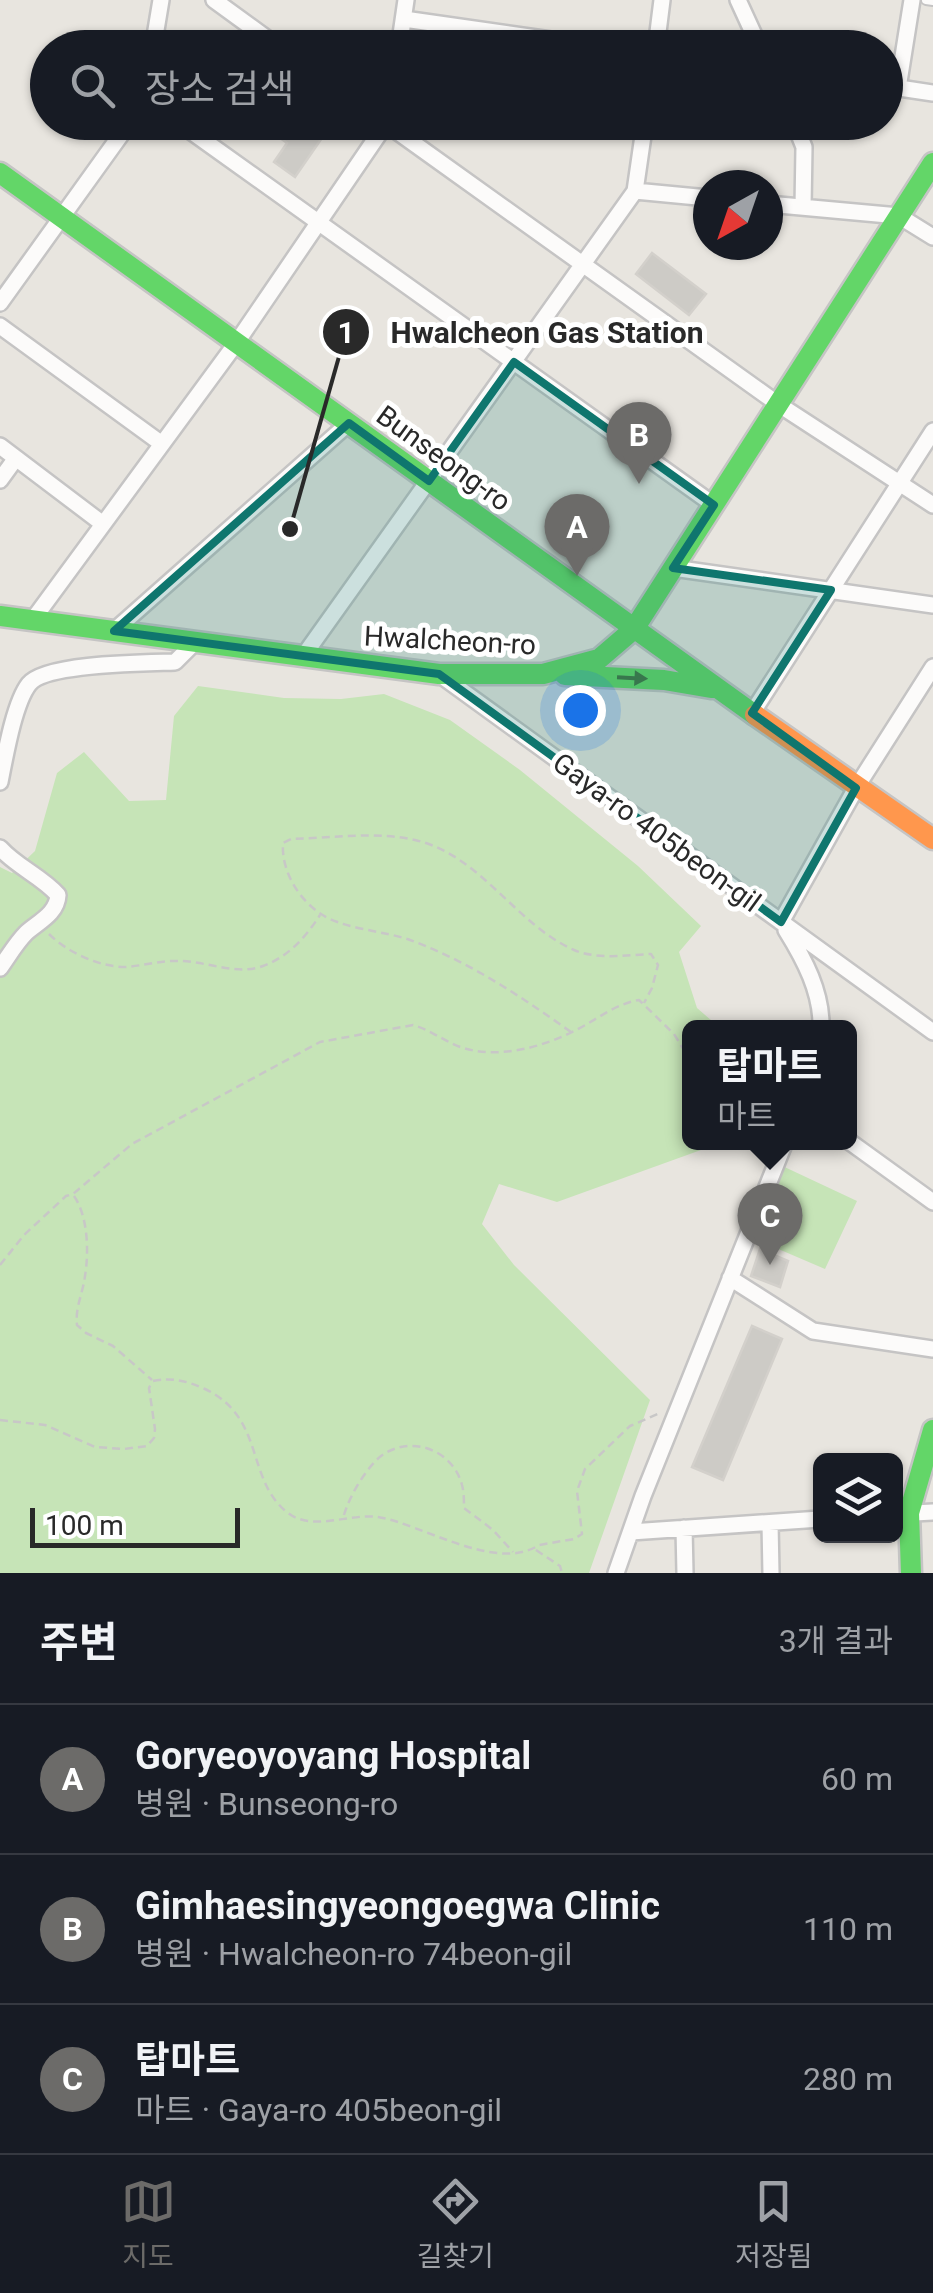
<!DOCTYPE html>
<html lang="ko">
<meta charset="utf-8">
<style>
:root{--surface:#171b24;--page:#20242c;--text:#f1f3f6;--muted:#9ea1a6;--line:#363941;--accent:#6c6b69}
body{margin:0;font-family:Roboto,"Noto Sans KR",sans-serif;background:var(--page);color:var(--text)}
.controls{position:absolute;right:30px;bottom:30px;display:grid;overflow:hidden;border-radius:15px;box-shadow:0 2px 8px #0004}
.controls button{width:90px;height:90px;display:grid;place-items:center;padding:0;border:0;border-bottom:2px solid var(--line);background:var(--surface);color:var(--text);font:50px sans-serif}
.compass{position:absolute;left:693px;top:170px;width:90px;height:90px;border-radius:50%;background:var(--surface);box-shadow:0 2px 8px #0004;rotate:220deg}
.scale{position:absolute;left:30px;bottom:25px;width:210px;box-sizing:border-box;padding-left:10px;border:5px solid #292929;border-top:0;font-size:28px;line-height:35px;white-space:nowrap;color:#292929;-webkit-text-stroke:8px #fff;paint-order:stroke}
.you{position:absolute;left:580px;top:710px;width:35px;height:35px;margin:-25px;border:8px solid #fff;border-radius:50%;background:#1a73e8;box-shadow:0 0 0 15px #1a73e833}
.badge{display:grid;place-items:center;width:65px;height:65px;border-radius:50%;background:var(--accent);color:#fff;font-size:32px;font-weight:700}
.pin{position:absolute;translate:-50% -82px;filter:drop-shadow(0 2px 5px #0008)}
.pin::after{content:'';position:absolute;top:52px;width:35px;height:30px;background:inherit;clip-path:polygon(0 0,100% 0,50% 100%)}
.popup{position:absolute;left:682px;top:1020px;width:175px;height:130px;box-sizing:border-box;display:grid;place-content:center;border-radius:15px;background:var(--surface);filter:drop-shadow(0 2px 8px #0005);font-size:32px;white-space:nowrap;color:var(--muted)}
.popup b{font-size:38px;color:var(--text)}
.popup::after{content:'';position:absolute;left:50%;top:100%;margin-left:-20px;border:20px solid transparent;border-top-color:var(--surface)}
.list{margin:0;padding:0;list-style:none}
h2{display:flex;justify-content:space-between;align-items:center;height:130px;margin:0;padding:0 40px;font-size:42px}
h2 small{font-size:32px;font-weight:400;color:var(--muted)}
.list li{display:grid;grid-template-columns:65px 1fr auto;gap:30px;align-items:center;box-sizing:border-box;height:150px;padding:0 40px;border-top:2px solid var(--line)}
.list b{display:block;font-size:38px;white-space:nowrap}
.list p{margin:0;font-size:32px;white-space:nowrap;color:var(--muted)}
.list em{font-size:32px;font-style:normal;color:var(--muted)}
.icon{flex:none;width:55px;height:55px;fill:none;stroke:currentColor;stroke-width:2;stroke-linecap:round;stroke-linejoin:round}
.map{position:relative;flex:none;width:933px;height:1573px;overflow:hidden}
.search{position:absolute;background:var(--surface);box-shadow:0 2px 8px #0004;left:30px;right:30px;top:30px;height:110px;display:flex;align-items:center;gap:25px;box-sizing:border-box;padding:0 35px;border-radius:55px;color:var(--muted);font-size:38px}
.sheet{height:580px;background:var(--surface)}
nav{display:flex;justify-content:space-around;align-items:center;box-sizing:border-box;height:140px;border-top:2px solid var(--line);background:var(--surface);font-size:28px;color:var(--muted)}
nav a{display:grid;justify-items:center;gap:5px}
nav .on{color:var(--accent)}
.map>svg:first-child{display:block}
.green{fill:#c6e4b7}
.building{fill:#cdcbc6;stroke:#d3d0cb;stroke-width:2.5}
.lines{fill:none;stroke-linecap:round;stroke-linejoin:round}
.lane-casing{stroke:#c5c4c4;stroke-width:12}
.street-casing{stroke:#c5c4c4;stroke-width:20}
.fast-casing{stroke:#c5c4c4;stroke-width:25}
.slow-casing{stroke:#c5c4c4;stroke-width:25}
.path{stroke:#c8c7c7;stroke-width:2.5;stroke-dasharray:8 5;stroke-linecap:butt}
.lane{stroke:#fcfbfa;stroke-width:8}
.street{stroke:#fcfbfa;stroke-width:15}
.fast{stroke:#63d668;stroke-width:20}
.slow{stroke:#ff974d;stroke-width:20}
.oneway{fill:#437745}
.marked{fill:#0f766e;fill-opacity:0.2;stroke:#0f766e;stroke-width:8;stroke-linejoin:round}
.labels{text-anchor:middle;stroke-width:10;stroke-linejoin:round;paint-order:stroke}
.street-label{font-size:28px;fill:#292929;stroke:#fff}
.leader{fill:none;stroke:#292929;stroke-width:4}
.callout-dot{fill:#292929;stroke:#fff;stroke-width:4}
.mark-label{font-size:30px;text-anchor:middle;font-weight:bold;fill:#fff}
.callout-label{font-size:30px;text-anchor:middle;font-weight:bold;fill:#292929;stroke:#fff;stroke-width:10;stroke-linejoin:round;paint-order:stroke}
</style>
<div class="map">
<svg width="933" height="1573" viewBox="0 0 933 1573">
<rect width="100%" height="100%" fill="#e8e5df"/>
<!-- green -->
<path class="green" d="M198,686L284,698L341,699L384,694L450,720L520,770L638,866L701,926L679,952L697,1008L719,1027L690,1028V1142L714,1143L712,1146L557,1202L499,1184L482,1224L514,1265L650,1400L589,1573H0V867L12,873L35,851L57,773L84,752L129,801L166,800L174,716Z
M776,1163L857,1201L825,1269L748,1236Z"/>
<!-- building -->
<path class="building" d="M258,122H333L295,177L274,162L287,143Z
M652,253L706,294L689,315L636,274Z
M760,1249L788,1261L780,1287L751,1276Z
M752,1326L782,1339L723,1480L692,1467Z"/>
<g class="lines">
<defs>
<path id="lane" d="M926,0L933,1"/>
<path id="street" d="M214,0L280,48
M738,0L760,48
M404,19L607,48
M153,48L161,0
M399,48L406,0
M656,48L662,0
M886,86L933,93
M898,88L912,0
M178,122L714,505
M384,122L778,404L933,505
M794,122L804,147L803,207
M635,191L708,198
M768,204L899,216L933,237
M0,303L130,122
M0,326L162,444
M0,446L103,524
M0,480L16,458
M673,568L933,605
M32,621L237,342L387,122
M114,631L349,423
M302,658L635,191L645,122
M439,674L933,1032
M752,713L933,431
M0,782C5,757 14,703 29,684C46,663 146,663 175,662L194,643
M0,848C17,867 41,876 58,895C57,914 38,922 26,933C16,943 8,957 0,968
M781,922L856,788L933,667
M786,930C804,959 822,992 821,1028
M850,1142L933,1202
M730,1278L813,1331L933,1349
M896,1514L933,1512
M770,1523L771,1573
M684,1528L685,1573
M631,1532L820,1519
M616,1573L643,1496L785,1142"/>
<path id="fast" d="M0,173L755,715
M0,616L439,674H543L599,659L634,629L933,163
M565,675L664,680L711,688
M911,1573L909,1513L933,1430"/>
<path id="slow" d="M755,715L933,839"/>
</defs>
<!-- lane casing -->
<use href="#lane" class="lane-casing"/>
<!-- street casing -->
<use href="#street" class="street-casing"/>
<!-- fast casing -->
<use href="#fast" class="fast-casing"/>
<!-- slow casing -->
<use href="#slow" class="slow-casing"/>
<!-- path -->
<path class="path" d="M49,934C67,952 99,967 125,967C143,966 161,960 179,961C206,961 237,976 263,966C288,957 306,937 320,915
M571,1032C520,996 470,962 410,940C385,931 343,929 321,914C298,899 281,870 283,843L291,839C331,838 376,831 415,840C481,855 515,924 574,950C597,960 627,955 651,954L658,965L652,988L644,1003
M74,1196C88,1216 89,1252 85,1276C83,1293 75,1307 77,1325L86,1333L113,1346L152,1380
M0,1265L24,1235L66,1196L73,1194L132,1144L320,1042L413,1025C431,1030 445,1042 463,1048C500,1059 543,1047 576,1030C598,1019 615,1004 639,1000L674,1034L690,1060
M153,1381C172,1377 187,1381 205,1389C266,1418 245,1480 288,1513C313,1532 349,1513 378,1517C422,1524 496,1573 539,1545L574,1539L582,1534L577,1491L585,1469L630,1426L660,1413
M0,1420L45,1425L95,1447L124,1449L147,1446L154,1438L155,1429L149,1388L152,1382
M344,1515C349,1497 366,1468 381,1456C411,1434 453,1450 462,1485C464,1492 464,1501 464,1508L493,1530L513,1552
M536,1550L560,1566L562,1573"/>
<!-- lane -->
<use href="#lane" class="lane"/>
<!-- street -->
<use href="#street" class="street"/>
<!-- fast -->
<use href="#fast" class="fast"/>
<!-- slow -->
<use href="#slow" class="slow"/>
</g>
<!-- one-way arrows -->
<defs><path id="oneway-solid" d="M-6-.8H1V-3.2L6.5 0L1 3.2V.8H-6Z" transform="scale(2.5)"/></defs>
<use class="oneway" href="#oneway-solid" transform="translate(632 678) rotate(3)"/>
<!-- marked area -->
<path class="marked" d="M514,362L714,505L673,568L831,590L752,713L856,788L781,922L439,674L114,631L349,423L429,481Z"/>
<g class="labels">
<!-- street labels -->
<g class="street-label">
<text transform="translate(444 458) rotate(36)" y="10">Bunseong-ro</text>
<text transform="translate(450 640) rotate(3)" y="10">Hwalcheon-ro</text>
<text transform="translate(657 832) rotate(36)" y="10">Gaya-ro 405beon-gil</text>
</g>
</g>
<!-- callouts -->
<path class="leader" d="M290 529L346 332"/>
<g class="callout-dot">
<circle cx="290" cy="529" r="10"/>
<circle cx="346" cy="332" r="25"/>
</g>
<g class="mark-label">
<text x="346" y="343">1</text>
</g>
<g class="callout-label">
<text x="547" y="343">Hwalcheon Gas Station</text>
</g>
</svg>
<div class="controls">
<button><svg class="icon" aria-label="layers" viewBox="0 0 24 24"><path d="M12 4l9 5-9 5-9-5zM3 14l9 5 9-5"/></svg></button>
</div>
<svg class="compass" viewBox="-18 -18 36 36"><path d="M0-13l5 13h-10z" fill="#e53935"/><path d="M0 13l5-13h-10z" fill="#9ea1a6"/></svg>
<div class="scale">100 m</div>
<div class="you"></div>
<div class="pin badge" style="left:577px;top:576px">A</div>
<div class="pin badge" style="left:639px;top:484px">B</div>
<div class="pin badge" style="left:770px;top:1265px">C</div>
<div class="popup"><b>탑마트</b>마트</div>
<div class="search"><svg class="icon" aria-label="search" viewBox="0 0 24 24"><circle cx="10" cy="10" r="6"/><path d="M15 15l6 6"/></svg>장소 검색</div>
</div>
<section class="sheet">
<h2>주변<small>3개 결과</small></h2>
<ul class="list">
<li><span class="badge">A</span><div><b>Goryeoyoyang Hospital</b><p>병원 · Bunseong-ro</p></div><em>60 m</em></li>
<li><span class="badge">B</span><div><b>Gimhaesingyeongoegwa Clinic</b><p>병원 · Hwalcheon-ro 74beon-gil</p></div><em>110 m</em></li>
<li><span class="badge">C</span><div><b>탑마트</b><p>마트 · Gaya-ro 405beon-gil</p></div><em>280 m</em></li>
</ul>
</section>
<nav>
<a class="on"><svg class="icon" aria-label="map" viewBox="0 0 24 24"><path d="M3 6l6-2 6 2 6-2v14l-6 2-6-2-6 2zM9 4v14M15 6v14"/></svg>지도</a>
<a><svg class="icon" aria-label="directions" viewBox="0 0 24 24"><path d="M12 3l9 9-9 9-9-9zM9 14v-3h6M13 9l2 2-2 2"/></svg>길찾기</a>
<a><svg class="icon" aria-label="saved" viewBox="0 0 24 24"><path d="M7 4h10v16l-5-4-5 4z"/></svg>저장됨</a>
</nav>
